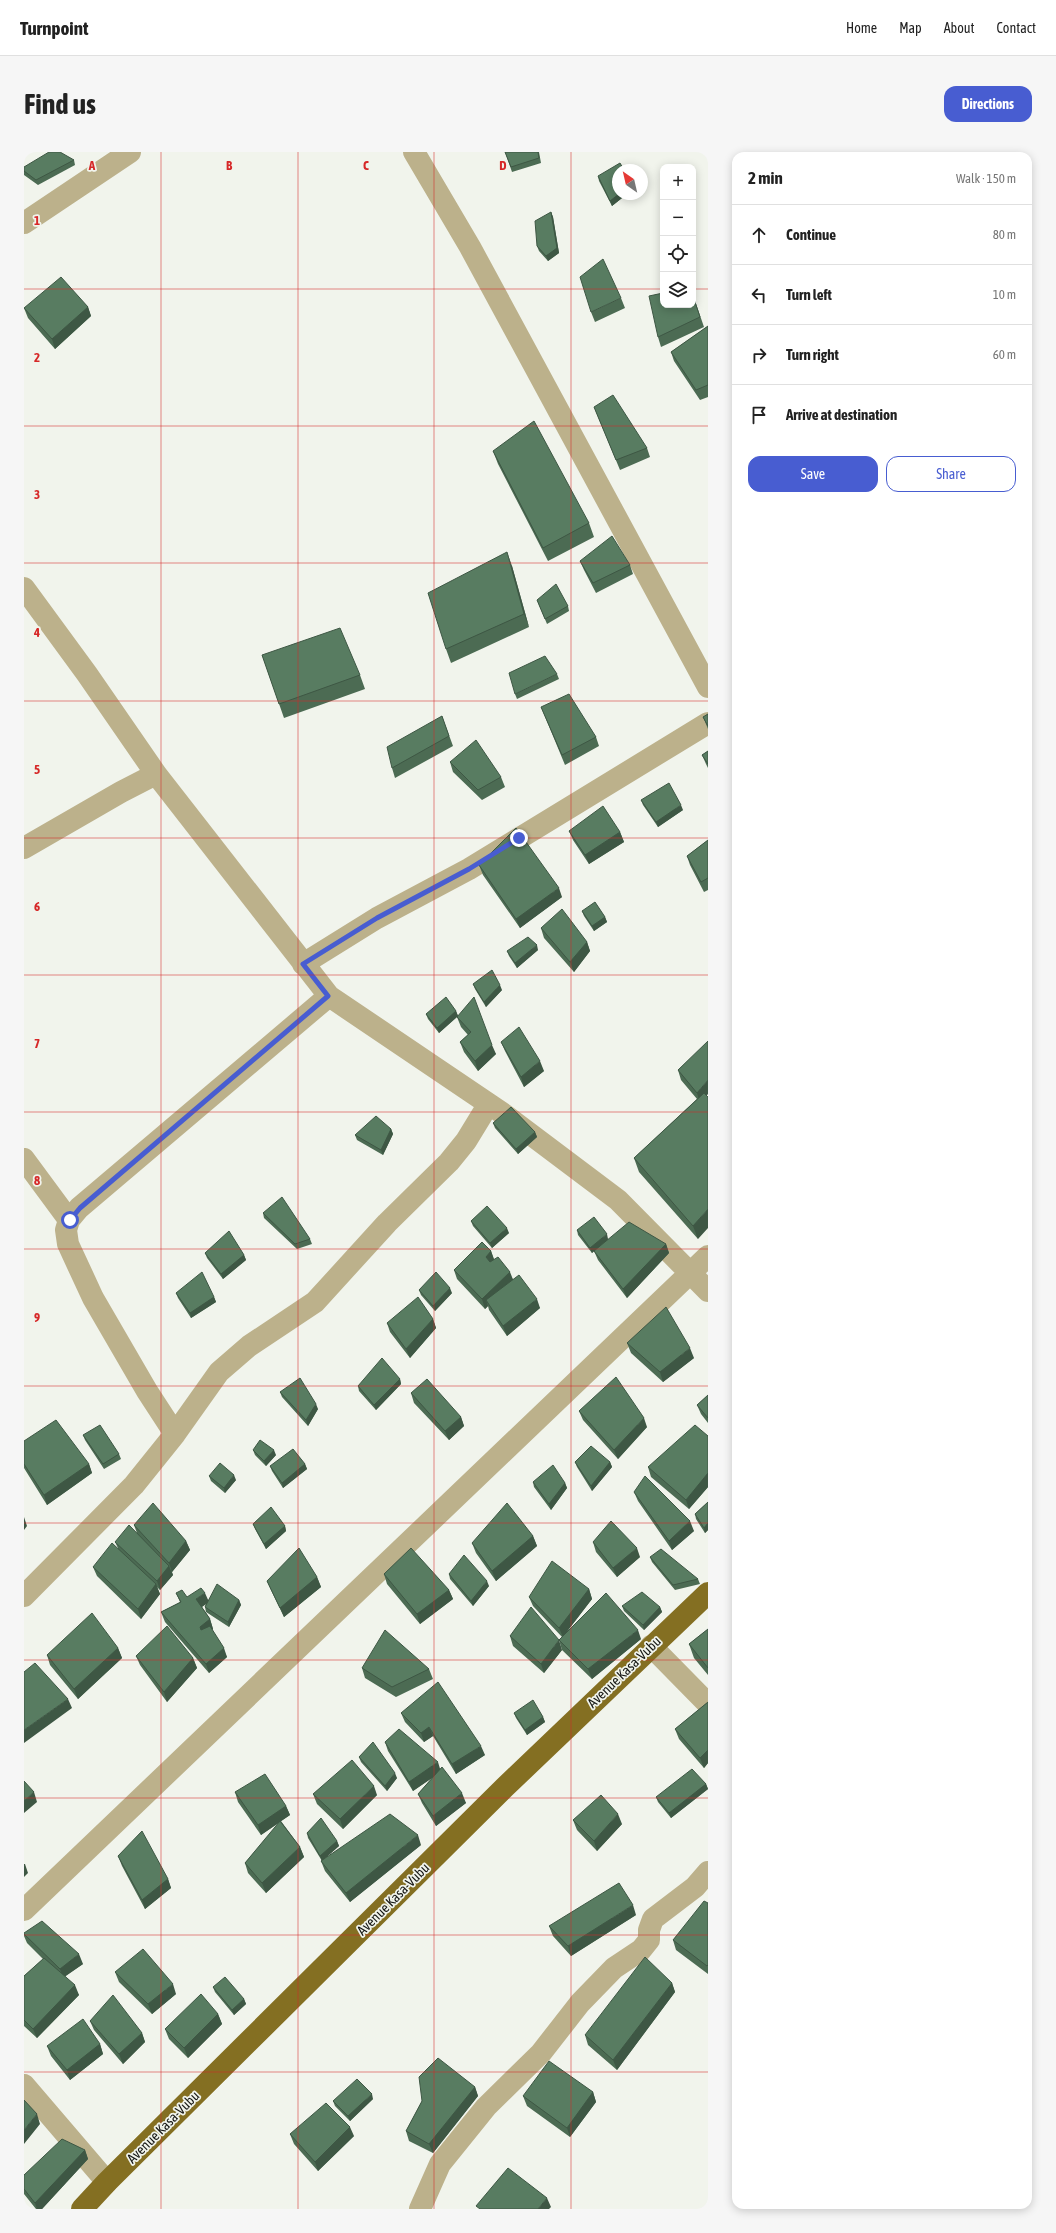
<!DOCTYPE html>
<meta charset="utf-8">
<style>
:root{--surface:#fff;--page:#f6f6f6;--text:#222;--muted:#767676;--line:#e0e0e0;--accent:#485dd1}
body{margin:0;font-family:"Asap Condensed",sans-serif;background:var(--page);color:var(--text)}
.controls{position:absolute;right:12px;top:12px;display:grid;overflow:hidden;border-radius:8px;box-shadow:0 2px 10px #0003}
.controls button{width:36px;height:36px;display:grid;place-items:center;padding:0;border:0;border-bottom:1px solid var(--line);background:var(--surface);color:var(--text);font:20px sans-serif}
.compass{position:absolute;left:588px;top:12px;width:36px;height:36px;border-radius:50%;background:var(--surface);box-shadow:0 2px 10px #0003;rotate:326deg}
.stop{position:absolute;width:12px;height:12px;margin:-9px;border:3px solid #485dd1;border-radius:50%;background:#fff}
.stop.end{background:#485dd1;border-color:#fff;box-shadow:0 1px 4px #0008}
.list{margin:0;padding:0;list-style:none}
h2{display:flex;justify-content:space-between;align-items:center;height:52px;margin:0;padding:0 16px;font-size:17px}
h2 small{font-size:13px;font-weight:400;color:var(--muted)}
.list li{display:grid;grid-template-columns:26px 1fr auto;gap:12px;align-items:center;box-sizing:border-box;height:60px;padding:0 16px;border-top:1px solid var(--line)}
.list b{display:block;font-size:15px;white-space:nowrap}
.list em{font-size:13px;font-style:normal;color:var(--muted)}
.actions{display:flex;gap:8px;padding:12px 16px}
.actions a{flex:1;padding:9px 0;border:1px solid var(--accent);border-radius:12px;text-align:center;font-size:14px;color:var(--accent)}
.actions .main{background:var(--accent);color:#fff}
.icon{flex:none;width:22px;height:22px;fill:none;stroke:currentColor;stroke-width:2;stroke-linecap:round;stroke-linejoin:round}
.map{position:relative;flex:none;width:684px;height:2057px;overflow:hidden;border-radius:12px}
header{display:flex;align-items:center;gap:24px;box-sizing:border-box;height:56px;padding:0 20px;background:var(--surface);border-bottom:1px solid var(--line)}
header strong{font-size:19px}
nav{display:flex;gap:22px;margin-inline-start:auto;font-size:14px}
.intro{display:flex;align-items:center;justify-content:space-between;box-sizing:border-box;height:96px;padding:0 24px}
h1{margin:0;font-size:28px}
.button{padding:10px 18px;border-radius:12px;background:var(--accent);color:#fff;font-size:14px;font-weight:700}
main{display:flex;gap:24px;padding:0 24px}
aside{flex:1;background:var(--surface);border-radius:12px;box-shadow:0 2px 10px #0003}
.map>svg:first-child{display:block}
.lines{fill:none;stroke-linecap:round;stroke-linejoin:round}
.minor{stroke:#bcb18b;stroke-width:22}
.trunk{stroke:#846f22;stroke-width:22}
.wall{fill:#4c6b53}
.shaded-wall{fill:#3e5744}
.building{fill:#587c61;stroke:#3e5744}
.route{stroke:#485dd1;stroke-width:5}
.grid{fill:none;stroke:#d62828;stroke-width:1;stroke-opacity:0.55}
.labels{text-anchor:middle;stroke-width:3.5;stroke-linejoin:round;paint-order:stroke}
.street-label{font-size:14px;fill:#141512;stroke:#f1f4ec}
.grid-label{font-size:13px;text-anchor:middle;font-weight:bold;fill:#d62828;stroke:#f1f4ec;stroke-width:3.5;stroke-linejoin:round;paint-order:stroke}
</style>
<header>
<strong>Turnpoint</strong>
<nav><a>Home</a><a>Map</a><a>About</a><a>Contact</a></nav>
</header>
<div class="intro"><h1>Find us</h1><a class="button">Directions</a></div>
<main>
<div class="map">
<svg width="684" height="2057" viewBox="0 0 684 2057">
<rect width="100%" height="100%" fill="#f1f4ec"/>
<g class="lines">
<!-- minor -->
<path class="minor" d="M390,0L446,95L684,535
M0,71L106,0
M0,436L63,522L132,622L305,844L481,963L594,1048L684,1139
M0,696L97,640L132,622
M279,812L353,766L445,717L684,571
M0,1007L45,1068
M151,1282L123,1239L69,1146L44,1092L42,1078L45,1068L55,1056L305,844
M0,1444L110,1333L151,1282L195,1220L225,1194L291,1150L363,1071L425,1010L442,989L464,953
M627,1494L684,1552
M0,1758L684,1104
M0,1933L83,2030
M396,2057L416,2012L462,1955L517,1901L556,1851L590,1816L617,1798L625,1788V1778L629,1767L671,1735L684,1720"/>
<!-- trunk -->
<path class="trunk" d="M58,2057L83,2030L481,1635L684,1441"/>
</g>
<!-- wall -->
<path class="wall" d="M481,0H515L517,11L488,20Z
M50,8L51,13L14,33L0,23V15Z
M574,24L594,42H603L588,54L575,29Z
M527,60L529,65L535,101L524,109L515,99L513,94Z
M669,143L680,175L637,195L634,185Z
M597,146L601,156L571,170L567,160Z
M64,155L67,164L31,197L4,166L0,156Z
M684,174V245L676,248L650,209L647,200Z
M570,255L623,296L626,305L596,318Z
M469,299L565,371L570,385L524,409L474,312Z
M556,409L606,413L609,422L572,441L560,418Z
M488,414L505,475L427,511L422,497Z
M513,448L544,454L545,459L523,472Z
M238,503L336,523L341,537L260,566Z
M533,522L535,527L493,547L491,542Z
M517,555L572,585L575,594L541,613Z
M684,562V577L679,565Z
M418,564L429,594L371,626L368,616Z
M684,599V616L682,612L678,603Z
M426,610L477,625L481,635L458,648L429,620Z
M617,648L659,658L634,675L619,653Z
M545,679L596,680L600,690L565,712L549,688Z
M684,688V738L680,740L666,713L663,704Z
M455,713L538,745L496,776L459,723Z
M558,759L581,765L583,770L570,779L560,764Z
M517,776L563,790L566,799L550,820L520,786Z
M514,798L493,816L485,804L483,799Z
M449,832L478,838L462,855L451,837Z
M432,859L434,864L472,902L454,919L440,900L436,890L444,883L437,875L433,865L415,881L404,867L402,862Z
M477,890L520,919L500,935L481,899Z
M654,918L683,943L674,1087L615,1020L610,1006L673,947L657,928Z
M469,971L511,980L513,985L494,1002L471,976Z
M367,977L369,982L359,1003L333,988L331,983Z
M239,1061L286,1087L288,1092L273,1097L240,1066Z
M447,1069L485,1081L468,1096L449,1074Z
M553,1078L584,1087L642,1092L645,1101L603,1146L574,1108L570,1099L568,1101L554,1083Z
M467,1099L470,1107L516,1156L483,1184L465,1158L464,1154L461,1157L433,1127L430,1118Z
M181,1101L220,1103L222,1108L199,1127L183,1106Z
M395,1138L428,1141L411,1159L397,1143Z
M152,1141L190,1145L192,1150L167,1166L154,1146Z
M409,1167L412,1176L386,1206L366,1180L363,1171Z
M603,1191L670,1206L639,1230L607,1201Z
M376,1227L377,1232L352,1258L335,1239L334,1234Z
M256,1240L294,1257L284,1274L258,1245Z
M387,1241L437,1265L440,1274L425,1288L390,1251Z
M684,1243V1271L677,1262L673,1253Z
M555,1259L623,1275L594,1307L559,1268Z
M59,1283L95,1302L97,1307L80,1317L61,1288Z
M684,1284V1335L665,1357L627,1325L624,1315Z
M0,1289L65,1312L68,1321L23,1353L0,1316Z
M229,1298L252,1303L242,1314L231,1303Z
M551,1310H586L588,1315L568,1339L553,1315Z
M281,1312L283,1317L259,1336L248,1319L246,1314Z
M185,1324L212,1328L201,1341L187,1329Z
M509,1330L541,1331L543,1336L527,1358L510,1335Z
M610,1340L670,1379L648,1398L614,1349Z
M684,1350V1378L681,1381L672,1367L671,1362Z
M229,1372L261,1374L262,1379L242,1397L231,1377Z
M110,1373L162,1389L166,1398L148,1420L149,1423L136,1438L133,1435L136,1442L117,1467L73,1424L69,1415L94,1396L91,1390L113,1381Z
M509,1384L513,1394L472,1429L452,1401L448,1391Z
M569,1390L616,1405L593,1425L572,1400Z
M626,1405L674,1427L676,1432L651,1438L628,1410Z
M360,1422L425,1438L429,1447L396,1472L363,1432Z
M425,1422L465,1434L449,1454L426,1427Z
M293,1425L297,1435L260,1465L247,1438L243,1429Z
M565,1437L568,1447L540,1483L617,1487L568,1527L538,1498L535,1488L538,1485L509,1454L505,1445Z
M152,1441L163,1445L184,1448H215L217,1453L205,1475L182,1460L181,1455L182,1452L178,1455L186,1467L189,1477L188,1478L203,1505L185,1521L141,1470L137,1460L156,1450Z
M598,1454L636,1455L638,1460L620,1478L600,1459Z
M684,1477V1523L670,1506L665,1492Z
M486,1484L538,1498L520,1521L489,1494Z
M94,1496L98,1506L54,1547L26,1513L23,1503Z
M112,1504L169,1506L173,1516L143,1550L116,1513Z
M338,1516L405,1517L409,1527L372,1545L341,1526Z
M684,1550V1611L680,1616L655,1587L651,1577Z
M377,1561L461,1603L432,1622L409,1584L400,1590L381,1570Z
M490,1561L519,1565L521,1570L503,1583L492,1566Z
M361,1590L416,1618L442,1651L412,1674L398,1651L394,1642L409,1625L389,1639L364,1599Z
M335,1605L373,1626L363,1639L337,1610Z
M682,1632L684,1637L647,1666L634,1650L632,1645Z
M211,1640L262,1654L266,1663L257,1669L276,1695L280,1705L242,1741L224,1721L221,1711L256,1670L237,1683L214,1650Z
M289,1642L353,1643L319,1677L293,1652Z
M549,1668L598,1672L573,1699L553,1678Z
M283,1681L313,1689L315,1694L298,1709L284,1686Z
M397,1693L326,1750L301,1719L297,1709Z
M94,1704L144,1727L147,1736L121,1757L98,1714Z
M684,1751V1822L652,1798L649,1788Z
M612,1763L547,1804L529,1784L525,1774Z
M0,1781L59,1812L41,1824L55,1843L13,1886L0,1874V1824L19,1807L3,1791L0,1784Z
M91,1820L152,1842L128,1862L95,1830Z
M648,1831L651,1840L593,1918L564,1893L561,1883Z
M189,1835L220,1847L222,1852L210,1863L191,1840Z
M194,1862L198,1872L164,1906L145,1887L141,1877Z
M66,1869L118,1881L121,1890L99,1912L70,1878Z
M76,1892L79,1902L46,1928L27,1904L23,1894Z
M451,1935L454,1944L409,2001L385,1989L382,1979L398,1949Z
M569,1940L572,1950L546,1985L503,1954L499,1944Z
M349,1947L326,1969L311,1954L309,1949Z
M266,1982L330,1984L294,2019L270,1992Z
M61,1998L64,2007L18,2057H12L0,2042V2023Z"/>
<!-- shaded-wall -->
<path class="shaded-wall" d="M595,42H603L588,54L586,49Z
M527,60L529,65L535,101L524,109L522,104Z
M64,155L67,164L31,197L28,187Z
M483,400L488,414L505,475L500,462Z
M657,653L659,658L634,675L632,670Z
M596,680L600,690L565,712L561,703Z
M535,736L538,745L496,776L492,767Z
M581,765L583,770L570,779L568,774Z
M563,790L566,799L550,820L546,810Z
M513,793L514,798L493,816L491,811Z
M476,833L478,838L462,855L460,850Z
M432,859L434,864L415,881L413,876Z
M468,893L472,902L454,919L451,909Z
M516,909L520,919L500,935L497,925Z
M684,928V942L676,951L673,941Z
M367,977L369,982L359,1003L357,998Z
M511,980L513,985L494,1002L492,997Z
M684,1057V1076L674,1087L669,1074Z
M483,1076L485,1081L468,1096L466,1091Z
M583,1082L584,1087L568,1101L566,1096Z
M642,1092L645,1101L603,1146L599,1137Z
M467,1099L470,1108L465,1114L462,1105Z
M220,1103L222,1108L199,1127L197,1122Z
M486,1120L490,1130L462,1148L464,1154L461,1157L458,1147Z
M426,1136L428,1141L411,1159L409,1154Z
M190,1145L192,1150L167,1166L166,1161Z
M513,1147L516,1156L483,1184L479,1174Z
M409,1167L412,1176L386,1206L382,1197Z
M666,1196L670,1206L639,1230L636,1220Z
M376,1227L377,1232L352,1258L350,1253Z
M292,1252L294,1257L284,1274L282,1268Z
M437,1265L440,1274L425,1288L421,1279Z
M620,1266L623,1275L594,1307L590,1298Z
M250,1298L252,1303L242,1314L240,1309Z
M586,1310L588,1315L568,1339L567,1334Z
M65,1312L68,1321L23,1353L20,1343Z
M281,1312L283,1317L259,1336L258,1331Z
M684,1321V1335L665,1357L662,1348Z
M210,1323L212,1328L201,1341L200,1336Z
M541,1331L543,1336L527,1358L525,1352Z
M0,1365L3,1374L0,1378Z
M666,1369L670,1379L648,1398L645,1389Z
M684,1371V1378L681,1381L680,1376Z
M261,1374L262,1379L242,1397L240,1392Z
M509,1384L513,1394L472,1429L468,1419Z
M162,1389L166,1398L148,1420L145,1411Z
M613,1396L616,1405L593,1425L589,1416Z
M145,1414L149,1423L136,1438L133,1429Z
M293,1425L297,1435L260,1465L256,1456Z
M463,1429L465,1434L449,1454L447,1449Z
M132,1432L136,1442L117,1467L114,1457Z
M565,1437L568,1447L539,1485L535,1476Z
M425,1438L429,1447L396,1472L393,1462Z
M181,1441L185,1450L176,1456L172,1447Z
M215,1448L217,1453L205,1475L204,1470Z
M636,1455L638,1460L620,1478L619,1473Z
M186,1467L189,1477L180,1485L176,1475Z
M614,1478L617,1487L568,1527L564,1517Z
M535,1488L538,1498L520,1521L517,1512Z
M94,1496L98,1506L54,1547L50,1537Z
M200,1496L203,1505L185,1521L182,1512Z
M169,1506L173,1516L143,1550L140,1540Z
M44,1547L48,1556L0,1591V1578Z
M519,1565L521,1570L503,1583L501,1578Z
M405,1575L409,1584L400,1590L397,1581Z
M457,1594L461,1603L432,1622L428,1612Z
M684,1598V1611L680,1616L676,1606Z
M414,1610L417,1620L389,1639L385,1630Z
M371,1621L373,1626L363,1639L361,1634Z
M682,1632L684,1637L647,1666L645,1661Z
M350,1634L353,1643L319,1677L316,1667Z
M10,1640L13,1650L0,1661V1649Z
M438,1641L442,1651L412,1674L409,1664Z
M262,1654L266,1663L237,1683L234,1673Z
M594,1662L598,1672L573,1699L570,1689Z
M394,1683L397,1693L326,1750L322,1741Z
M313,1689L315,1694L298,1709L296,1704Z
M276,1695L280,1705L242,1741L238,1731Z
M0,1712H1L4,1721L0,1725Z
M144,1727L147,1736L121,1757L118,1748Z
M609,1753L612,1763L547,1804L544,1794Z
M55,1802L59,1812L39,1826L36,1817Z
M648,1831L651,1840L593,1918L589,1908Z
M149,1832L152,1842L128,1862L124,1852Z
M51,1833L55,1843L13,1886L9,1877Z
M220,1847L222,1852L210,1863L208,1858Z
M194,1862L198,1872L164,1906L160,1896Z
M118,1881L121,1890L99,1912L95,1902Z
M76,1892L79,1902L46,1928L43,1918Z
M451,1935L454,1944L409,2001L405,1992Z
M569,1940L572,1950L546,1985L543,1976Z
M348,1942L349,1947L326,1969L324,1964Z
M13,1962L16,1972L0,1992V1978Z
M326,1975L330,1984L294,2019L291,2010Z
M61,1998L64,2007L18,2057H13L11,2051Z
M523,2046L527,2055L525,2057H514Z"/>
<!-- building -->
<path class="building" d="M25,0H36L50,8L12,28L0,19V15Z
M481,0H514L515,6L487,15Z
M596,11L600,18H594V42H595L586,49L574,24Z
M527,60L533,96L522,104L513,94L511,69Z
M579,107L597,146L567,160L556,125Z
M37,125L64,155L28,187L0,156Z
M639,141V153H669V144L676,165L634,185L625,144Z
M684,174V233L672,238L647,200Z
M589,243L623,296L592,308L570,255Z
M510,269L565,371L519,396L469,299Z
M588,384L606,413L569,431L556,409Z
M483,400L500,462L422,497L404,441Z
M532,432L544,454L521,467L513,448Z
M316,476L336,523L255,552L238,503Z
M521,504L533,522L491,542L485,521Z
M545,542L572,585L538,603L517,555Z
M684,562V574L679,565Z
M418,564L425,584L368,616L363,595Z
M452,588L477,625L454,638L426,610Z
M684,599V612L678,603Z
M645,631L657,653L632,670L617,648Z
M579,654L596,680L561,703L545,679Z
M492,676L535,736L492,767L455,713Z
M684,688V726L677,730L663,704Z
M571,750L581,765L568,774L558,759Z
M538,757L563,790L546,810L517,776Z
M504,785L513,793L491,811L483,799Z
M468,818L476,833L460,850L449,832Z
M422,845L432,859L413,876L402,862Z
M450,845L468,893L451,909L436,890L447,880L433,865Z
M495,875L516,909L497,925L477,890Z
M684,889V928L673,941L654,918Z
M680,941L684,945V1057L669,1074L610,1006Z
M487,955L511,980L492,997L469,971Z
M352,964L367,977L357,998L331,983Z
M258,1045L286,1087L271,1092L239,1061Z
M463,1054L483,1076L466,1091L447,1069Z
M570,1065L583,1082L566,1096L553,1078Z
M605,1070L642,1092L599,1137L570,1099Z
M205,1079L220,1103L197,1122L181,1101Z
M458,1090L467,1099L462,1105L466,1110L474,1105L486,1120L458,1147L430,1118Z
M178,1120L190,1145L166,1161L152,1141Z
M412,1120L426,1136L409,1154L395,1138Z
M495,1123L513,1147L479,1174L462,1148Z
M394,1145L409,1167L382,1197L363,1171Z
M642,1155L666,1196L636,1220L603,1191Z
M358,1206L376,1227L350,1253L334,1234Z
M592,1225L620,1266L590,1298L555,1259Z
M276,1226L292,1252L282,1268L256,1240Z
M403,1227L437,1265L421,1279L387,1241Z
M684,1243V1266L673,1253Z
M32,1268L65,1312L20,1343L0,1312V1289Z
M76,1273L95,1302L79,1312L59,1283Z
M671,1273L684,1284V1321L662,1348L624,1315Z
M236,1288L250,1298L240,1309L229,1298Z
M567,1294L586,1310L567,1334L551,1310Z
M269,1297L281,1312L258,1331L246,1314Z
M196,1311L210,1323L200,1336L185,1324Z
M529,1313L541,1331L525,1352L509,1330Z
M621,1324L666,1369L645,1389L610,1340Z
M684,1350V1371L680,1376L671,1362Z
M129,1351L162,1389L145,1411L110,1373Z
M483,1351L509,1384L468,1419L448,1391Z
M247,1355L261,1374L240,1392L229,1372Z
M587,1369L613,1396L589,1416L569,1390Z
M105,1373L145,1414L133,1429L91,1390Z
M88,1391L132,1432L114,1457L69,1415Z
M275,1396L293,1425L256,1456L243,1429Z
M387,1396L425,1438L393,1462L360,1422Z
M637,1397L674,1427L649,1433L626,1405Z
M440,1403L463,1429L447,1449L425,1422Z
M528,1409L565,1437L535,1476L505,1445Z
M193,1432L215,1448L204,1470L181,1455Z
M177,1436L181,1441L172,1447L186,1467L176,1475L177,1478L186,1474L200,1496L182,1512L137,1460L157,1450L152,1441L158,1438L163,1445Z
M618,1440L636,1455L619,1473L598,1454Z
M582,1441L614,1478L564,1517L535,1488Z
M507,1455L535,1488L517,1512L486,1484Z
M68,1461L94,1496L50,1537L23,1503Z
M143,1474L169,1506L140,1540L112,1504Z
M684,1477V1516L665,1492Z
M361,1478L405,1517L368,1535L338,1516Z
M11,1511L44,1547L0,1578V1520Z
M414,1530L457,1594L428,1612L405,1575L397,1581L377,1561Z
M509,1548L519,1565L501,1578L490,1561Z
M684,1550V1598L676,1606L651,1577Z
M375,1577L414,1610L385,1630L361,1590Z
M349,1590L371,1621L361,1634L335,1605Z
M328,1608L350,1634L316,1667L289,1642Z
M418,1615L438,1641L409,1664L394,1642Z
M668,1617L682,1632L645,1661L632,1645Z
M241,1622L262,1654L234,1673L211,1640Z
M0,1629L10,1640L0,1649Z
M577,1643L594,1662L570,1689L549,1668Z
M366,1662L394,1683L322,1741L297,1709Z
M297,1666L313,1689L296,1704L283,1681Z
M256,1669L276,1695L238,1731L221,1711Z
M118,1679L144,1727L118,1748L94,1704Z
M595,1731L609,1753L544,1794L525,1774Z
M680,1749L684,1751V1813L683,1814L649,1788Z
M18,1769L55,1802L36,1817L0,1782V1781Z
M119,1797L149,1832L124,1852L91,1820Z
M621,1805L648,1831L589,1908L561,1883Z
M20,1806L51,1833L9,1877L0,1868V1824Z
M201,1825L220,1847L208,1858L189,1835Z
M177,1842L194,1862L160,1896L141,1877Z
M89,1843L118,1881L95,1902L66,1869Z
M59,1867L76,1892L43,1918L23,1894Z
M414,1906L451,1935L405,1992L382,1979L398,1949L395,1925Z
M525,1909L569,1940L543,1976L499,1944Z
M333,1927L348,1942L324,1964L309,1949Z
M0,1948L13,1962L0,1978Z
M302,1951L326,1975L291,2010L266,1982Z
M38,1987L61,1998L11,2051L0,2037V2023Z
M484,2016L523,2046L514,2057H456L452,2054Z"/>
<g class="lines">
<!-- route -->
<path class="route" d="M46,1068L56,1056L304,844L279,812L353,766L445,717L495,686"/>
</g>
<!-- grid -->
<path class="grid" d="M137,0V2057M274,0V2057M410,0V2057M547,0V2057M0,137H639M669,137H684M0,274H684M0,411H684M0,549H684M0,686H684M0,823H684M0,960H684M0,1097H684M0,1234H684M0,1371H684M0,1508H684M0,1646H684M0,1783H684M0,1920H684"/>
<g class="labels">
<!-- street labels -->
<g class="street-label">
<text transform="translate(600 1520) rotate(-44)" y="5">Avenue Kasa-Vubu</text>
<text transform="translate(369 1747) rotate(-45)" y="5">Avenue Kasa-Vubu</text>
<text transform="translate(139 1975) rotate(-45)" y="5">Avenue Kasa-Vubu</text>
</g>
</g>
<g class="grid-label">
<text x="68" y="18">A</text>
<text x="205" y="18">B</text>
<text x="342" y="18">C</text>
<text x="479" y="18">D</text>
<text x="13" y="73">1</text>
<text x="13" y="210">2</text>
<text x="13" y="347">3</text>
<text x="13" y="485">4</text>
<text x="13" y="622">5</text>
<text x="13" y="759">6</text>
<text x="13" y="896">7</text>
<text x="13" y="1033">8</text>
<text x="13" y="1170">9</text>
</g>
</svg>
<div class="controls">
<button>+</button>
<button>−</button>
<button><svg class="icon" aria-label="locate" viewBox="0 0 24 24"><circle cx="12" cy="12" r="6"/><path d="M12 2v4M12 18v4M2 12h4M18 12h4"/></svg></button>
<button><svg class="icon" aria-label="layers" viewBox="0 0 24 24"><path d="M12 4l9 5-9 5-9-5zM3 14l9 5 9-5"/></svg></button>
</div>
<svg class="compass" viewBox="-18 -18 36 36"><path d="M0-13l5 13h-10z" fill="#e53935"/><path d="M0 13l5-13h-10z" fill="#767676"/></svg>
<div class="stop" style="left:46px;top:1068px"></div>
<div class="stop end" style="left:495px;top:686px"></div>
</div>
<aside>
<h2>2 min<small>Walk · 150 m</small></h2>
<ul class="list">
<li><svg class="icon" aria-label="ahead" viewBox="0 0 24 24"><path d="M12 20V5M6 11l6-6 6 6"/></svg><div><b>Continue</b></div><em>80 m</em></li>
<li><svg class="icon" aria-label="left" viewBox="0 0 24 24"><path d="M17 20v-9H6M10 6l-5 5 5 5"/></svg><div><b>Turn left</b></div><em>10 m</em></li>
<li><svg class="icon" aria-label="right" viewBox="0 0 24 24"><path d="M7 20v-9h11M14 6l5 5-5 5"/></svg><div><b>Turn right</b></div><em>60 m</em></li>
<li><svg class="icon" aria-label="arrive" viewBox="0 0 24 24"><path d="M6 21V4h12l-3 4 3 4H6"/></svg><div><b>Arrive at destination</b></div></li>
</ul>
<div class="actions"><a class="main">Save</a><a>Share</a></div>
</aside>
</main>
